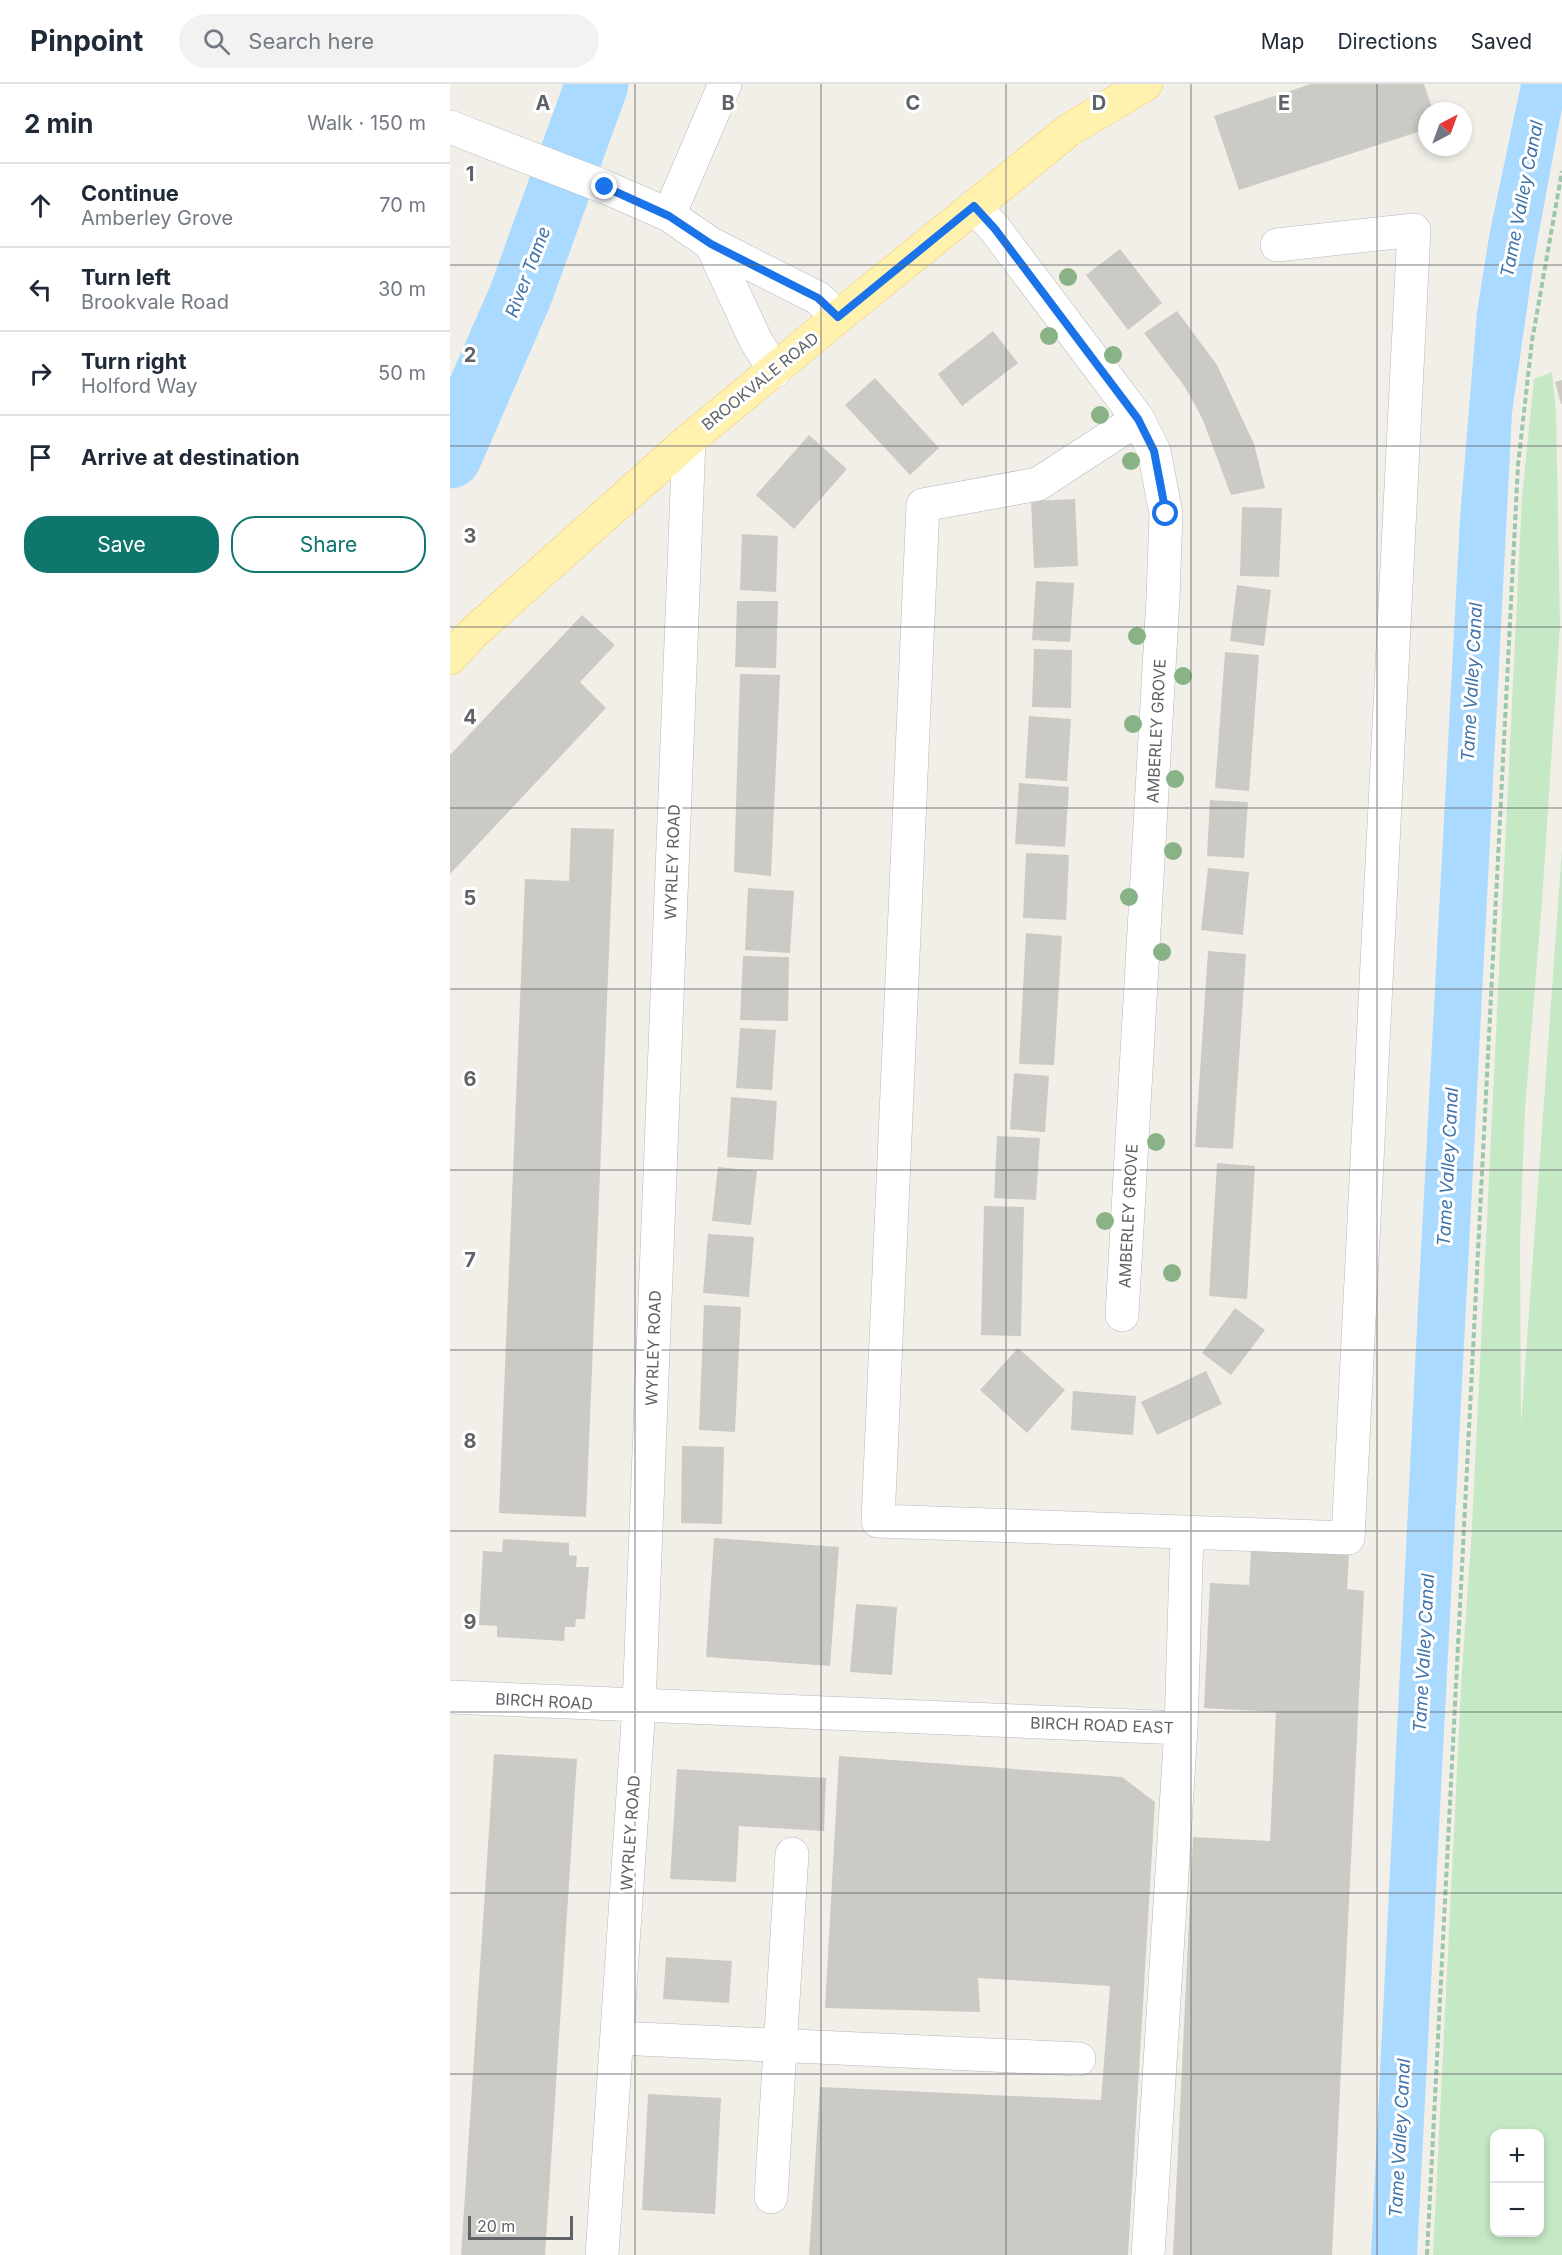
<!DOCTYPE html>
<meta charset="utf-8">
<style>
:root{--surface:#fff;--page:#f2f2f3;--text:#1f2937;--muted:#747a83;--line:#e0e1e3;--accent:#0f766e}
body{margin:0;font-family:Inter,sans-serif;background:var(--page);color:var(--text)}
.controls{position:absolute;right:18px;bottom:18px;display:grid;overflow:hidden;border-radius:12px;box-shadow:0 3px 9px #0003}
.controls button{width:54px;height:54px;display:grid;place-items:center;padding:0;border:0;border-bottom:2px solid var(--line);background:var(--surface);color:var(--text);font:30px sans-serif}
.compass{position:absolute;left:968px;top:18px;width:54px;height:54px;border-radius:50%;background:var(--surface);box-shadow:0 3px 9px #0003;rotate:41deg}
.scale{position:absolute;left:18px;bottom:15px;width:105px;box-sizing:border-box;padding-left:6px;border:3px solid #5f6368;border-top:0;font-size:16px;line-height:21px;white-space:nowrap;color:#5f6368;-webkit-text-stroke:4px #fff;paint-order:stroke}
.stop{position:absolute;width:18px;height:18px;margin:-14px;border:4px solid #1a73e8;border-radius:50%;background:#fff}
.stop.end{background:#1a73e8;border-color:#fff;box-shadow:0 2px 6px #0008}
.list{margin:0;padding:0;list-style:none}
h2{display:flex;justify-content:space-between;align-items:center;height:78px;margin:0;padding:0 24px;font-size:26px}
h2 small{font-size:20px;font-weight:400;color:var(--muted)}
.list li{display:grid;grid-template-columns:39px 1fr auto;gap:18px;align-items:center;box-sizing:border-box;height:84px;padding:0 24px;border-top:2px solid var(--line)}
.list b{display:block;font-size:22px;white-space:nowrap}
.list p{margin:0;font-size:20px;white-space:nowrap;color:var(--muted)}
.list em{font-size:20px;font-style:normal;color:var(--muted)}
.actions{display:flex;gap:12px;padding:18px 24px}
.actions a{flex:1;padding:14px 0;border:2px solid var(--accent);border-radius:24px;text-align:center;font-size:21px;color:var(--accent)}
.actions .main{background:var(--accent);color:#fff}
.icon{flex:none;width:33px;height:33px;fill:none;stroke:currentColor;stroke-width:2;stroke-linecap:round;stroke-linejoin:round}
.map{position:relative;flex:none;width:1112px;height:2171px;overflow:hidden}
header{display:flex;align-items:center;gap:36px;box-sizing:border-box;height:84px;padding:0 30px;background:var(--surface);border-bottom:2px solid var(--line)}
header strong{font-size:28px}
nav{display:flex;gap:33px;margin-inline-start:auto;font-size:21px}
.search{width:420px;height:54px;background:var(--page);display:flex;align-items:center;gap:15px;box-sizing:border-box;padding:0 21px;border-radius:33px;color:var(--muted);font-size:22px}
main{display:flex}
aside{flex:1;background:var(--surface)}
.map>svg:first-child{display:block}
.green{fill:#c5e8c5;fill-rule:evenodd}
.water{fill:#aadaff}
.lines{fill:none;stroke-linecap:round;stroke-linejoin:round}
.river{stroke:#aadaff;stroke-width:63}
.building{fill:#cccac5}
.minor-casing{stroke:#b5b8bc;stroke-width:34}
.major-casing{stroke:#f2c960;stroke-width:34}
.path{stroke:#9cc7a9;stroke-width:4;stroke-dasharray:6 3;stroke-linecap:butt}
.minor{stroke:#fff;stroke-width:33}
.major{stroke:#fff2af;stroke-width:33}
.tree{fill:#89b387}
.route{stroke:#1a73e8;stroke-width:8}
.grid{fill:none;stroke:#5f6368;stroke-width:1.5;stroke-opacity:0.55}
.labels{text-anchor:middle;stroke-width:6;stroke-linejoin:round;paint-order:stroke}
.street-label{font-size:16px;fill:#5f6368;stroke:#fff}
.water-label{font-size:18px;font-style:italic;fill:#4174aa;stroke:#fff}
.grid-label{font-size:20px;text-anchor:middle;font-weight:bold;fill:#5f6368;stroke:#fff;stroke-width:6;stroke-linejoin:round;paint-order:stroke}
</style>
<header>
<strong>Pinpoint</strong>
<div class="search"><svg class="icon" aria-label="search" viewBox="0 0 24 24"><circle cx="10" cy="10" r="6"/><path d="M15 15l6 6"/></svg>Search here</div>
<nav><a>Map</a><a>Directions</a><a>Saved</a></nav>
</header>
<main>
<aside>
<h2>2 min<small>Walk · 150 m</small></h2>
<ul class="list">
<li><svg class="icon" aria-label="ahead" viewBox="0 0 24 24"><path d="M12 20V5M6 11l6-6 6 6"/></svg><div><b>Continue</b><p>Amberley Grove</p></div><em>70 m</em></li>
<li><svg class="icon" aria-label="left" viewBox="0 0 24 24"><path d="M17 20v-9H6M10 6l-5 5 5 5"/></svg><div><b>Turn left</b><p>Brookvale Road</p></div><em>30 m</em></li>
<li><svg class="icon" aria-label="right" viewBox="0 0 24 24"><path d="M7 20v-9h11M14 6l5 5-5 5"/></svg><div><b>Turn right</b><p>Holford Way</p></div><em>50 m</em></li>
<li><svg class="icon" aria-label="arrive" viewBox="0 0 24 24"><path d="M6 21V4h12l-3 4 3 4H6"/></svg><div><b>Arrive at destination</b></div></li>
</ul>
<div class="actions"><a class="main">Save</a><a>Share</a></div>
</aside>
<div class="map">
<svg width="1112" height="2171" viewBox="0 0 1112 2171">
<rect width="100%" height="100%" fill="#f1efe8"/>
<!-- green -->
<path class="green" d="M1102,288L1106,327L1110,541L1092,817L1075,1024L1070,1157L1071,1340L1112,765V2171H983L1012,1587L1022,1444L1072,414L1084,295ZM1044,2050H1090V2148H1044Z"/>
<!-- water -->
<path class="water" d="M1071,0H1112V24L1084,175L1062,329L967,2171H921L968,1223L1010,435L1027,228L1040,147Z"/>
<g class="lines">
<!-- river -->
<path class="river" d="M0,373L71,210L147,0"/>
</g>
<!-- building -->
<path class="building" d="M861,0H974L983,27H977V45L789,106L764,32Z
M670,165L712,219L678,246L636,191Z
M727,227L767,281L804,360L815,404L781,411L752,334L735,303L694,249Z
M543,247L568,279L512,322L488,290Z
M425,294L489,364L460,391L395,321Z
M1112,296V320H1111L1105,298Z
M359,351L397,385L344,445L306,411Z
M625,415L628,482L584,484L581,417Z
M792,423L832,424L829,493L790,492Z
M292,450L328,452L326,508L290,506Z
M586,497L624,499L620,558L582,556Z
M787,501L821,506L814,562L780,557Z
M287,517H328L326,584L285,583Z
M132,531L165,561L130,598L156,624L0,790V671Z
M584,565L622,566L621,624L582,623Z
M775,568L809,571L799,707L765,704Z
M290,590L330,591L321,792L284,788Z
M579,632L621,635L617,697L575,694Z
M569,699L619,703L615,763L565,760Z
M760,716L798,718L794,774L757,772Z
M121,744L164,745L136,1433L49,1429L75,795L119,797Z
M576,769L619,771L616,836L573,834Z
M758,784L799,788L793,851L751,846Z
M298,804L344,807L340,869L295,866Z
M576,849L612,852L604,981L569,980Z
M758,867L796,870L783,1065L745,1063Z
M293,872L339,873L338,937L290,936Z
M290,944L326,946L322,1006L286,1004Z
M564,989L599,992L595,1048L560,1045Z
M281,1013L327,1017L323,1076L277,1073Z
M547,1052L590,1054L586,1116L544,1114Z
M767,1079L805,1082L797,1215L759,1212Z
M268,1083L307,1087L301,1141L262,1137Z
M534,1122L574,1123L571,1252L531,1251Z
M258,1150L304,1153L299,1213L253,1209Z
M254,1221L291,1223L285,1348L249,1346Z
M785,1224L815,1246L781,1291L752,1269Z
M568,1264L615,1306L577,1349L530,1306Z
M756,1287L772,1320L707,1351L691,1318Z
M623,1307L686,1312L683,1351L621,1346Z
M232,1362L274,1363L272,1440L231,1439Z
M264,1454L389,1463L380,1582L256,1573Z
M53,1455L119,1459V1471L127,1472L126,1483H139L135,1535H126L125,1543H115L114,1557L47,1553V1542L29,1541L33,1467L52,1468Z
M801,1466L899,1471L897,1505L914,1507L882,2171H723L743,1753L820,1757L826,1628L754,1624L760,1499L799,1501Z
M406,1520L447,1523L442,1591L400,1588Z
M44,1670L127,1675L95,2171H11Z
M389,1672L672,1693L705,1718L678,2171H359L370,2003L651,2016L660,1902L528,1894L530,1928L375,1924Z
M227,1685L376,1694L374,1747L289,1742L286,1798L220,1795Z
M216,1873L282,1877L279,1919L213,1915Z
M198,2010L271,2014L265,2130L192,2126Z"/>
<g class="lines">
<defs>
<path id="minor" d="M0,43L155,103L219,131L261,160L368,214L388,233
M524,122L545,145L688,335L704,367L716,430L713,514L672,1231
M219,131L275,0
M261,160L306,257L325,287
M688,335L588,400L473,421L428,1437L898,1454L964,146L827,161
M0,1613L731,1644
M167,1954L629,1975
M321,2113L342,1770
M152,2171L189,1622L239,356
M698,2171L731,1644L737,1448"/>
<path id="major" d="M0,574L22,550L239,356L388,233L619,46L696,0"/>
</defs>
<!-- minor casing -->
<use href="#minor" class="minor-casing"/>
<!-- major casing -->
<use href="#major" class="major-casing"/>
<!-- path -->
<path class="path" d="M977,2171L1068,381L1082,257L1112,87"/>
<!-- minor -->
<use href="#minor" class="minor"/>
<!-- major -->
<use href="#major" class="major"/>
</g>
<!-- trees -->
<g class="tree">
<circle cx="618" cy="193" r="9"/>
<circle cx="599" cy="252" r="9"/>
<circle cx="663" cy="271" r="9"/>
<circle cx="650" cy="331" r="9"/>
<circle cx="681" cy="377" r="9"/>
<circle cx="687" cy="552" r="9"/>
<circle cx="733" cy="592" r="9"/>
<circle cx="683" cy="640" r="9"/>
<circle cx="725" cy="695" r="9"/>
<circle cx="723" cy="767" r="9"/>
<circle cx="679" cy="813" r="9"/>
<circle cx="712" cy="868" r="9"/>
<circle cx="706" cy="1058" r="9"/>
<circle cx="655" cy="1137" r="9"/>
<circle cx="722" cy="1189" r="9"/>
</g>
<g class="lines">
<!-- route -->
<path class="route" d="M155,103L219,132L261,160L368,214L388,233L524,122L545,145L688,335L704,367L716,430"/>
</g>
<!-- grid -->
<path class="grid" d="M185,0V2171M371,0V2171M556,0V2171M741,0V2171M927,0V2171M0,181H1112M0,362H1112M0,543H1112M0,724H1112M0,905H1112M0,1086H1112M0,1266H1112M0,1447H1112M0,1628H1112M0,1809H1112M0,1990H1112"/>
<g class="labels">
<!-- street labels -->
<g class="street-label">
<text transform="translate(310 297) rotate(-39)" y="6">BROOKVALE ROAD</text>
<text transform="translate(706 647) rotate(-87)" y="6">AMBERLEY GROVE</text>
<text transform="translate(222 778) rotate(-88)" y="6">WYRLEY ROAD</text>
<text transform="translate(678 1132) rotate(-87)" y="6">AMBERLEY GROVE</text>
<text transform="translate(203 1264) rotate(-88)" y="6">WYRLEY ROAD</text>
<text transform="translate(94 1617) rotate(3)" y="6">BIRCH ROAD</text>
<text transform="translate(652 1641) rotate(2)" y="6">BIRCH ROAD EAST</text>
<text transform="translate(180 1749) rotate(-86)" y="6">WYRLEY ROAD</text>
</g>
<!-- water labels -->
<g class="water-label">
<text transform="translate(1072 115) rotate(-79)" y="6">Tame Valley Canal</text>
<text transform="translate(78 188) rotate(-69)" y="6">River Tame</text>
<text transform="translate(1022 598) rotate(-87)" y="6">Tame Valley Canal</text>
<text transform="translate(998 1083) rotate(-87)" y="6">Tame Valley Canal</text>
<text transform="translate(974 1569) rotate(-87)" y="6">Tame Valley Canal</text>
<text transform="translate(950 2054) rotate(-87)" y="6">Tame Valley Canal</text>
</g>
</g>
<g class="grid-label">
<text x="93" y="26">A</text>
<text x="278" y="26">B</text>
<text x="463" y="26">C</text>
<text x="649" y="26">D</text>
<text x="834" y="26">E</text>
<text x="20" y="97">1</text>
<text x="20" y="278">2</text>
<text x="20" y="459">3</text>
<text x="20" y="640">4</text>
<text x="20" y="821">5</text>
<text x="20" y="1002">6</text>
<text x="20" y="1183">7</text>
<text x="20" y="1364">8</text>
<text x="20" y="1545">9</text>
</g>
</svg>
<div class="controls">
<button>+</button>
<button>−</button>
</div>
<svg class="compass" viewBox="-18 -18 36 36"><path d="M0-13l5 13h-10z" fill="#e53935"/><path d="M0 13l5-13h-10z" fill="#747a83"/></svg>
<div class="scale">20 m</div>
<div class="stop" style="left:716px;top:430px"></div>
<div class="stop end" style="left:155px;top:103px"></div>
</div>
</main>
